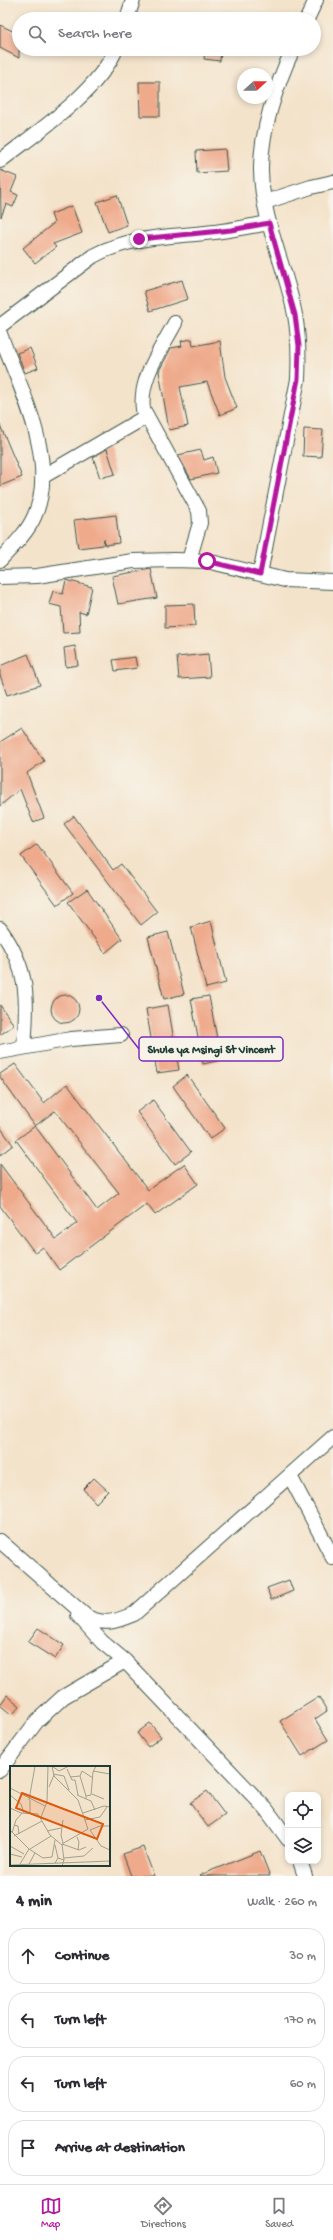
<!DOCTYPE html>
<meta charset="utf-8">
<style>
:root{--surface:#fff;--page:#f2f2f3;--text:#2b2b33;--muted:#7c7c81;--line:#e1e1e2;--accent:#b5179e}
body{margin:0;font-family:"Gochi Hand",sans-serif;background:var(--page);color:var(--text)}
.controls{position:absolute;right:12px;bottom:12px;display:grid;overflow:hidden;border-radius:8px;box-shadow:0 2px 6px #0003}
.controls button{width:36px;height:36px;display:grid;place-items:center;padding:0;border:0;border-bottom:1px solid var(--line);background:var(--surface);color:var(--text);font:20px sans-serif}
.compass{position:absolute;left:237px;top:68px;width:36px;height:36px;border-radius:50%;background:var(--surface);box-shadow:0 2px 6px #0003;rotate:69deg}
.stop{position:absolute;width:12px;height:12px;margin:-9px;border:3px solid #b5179e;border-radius:50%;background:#fff}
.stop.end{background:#b5179e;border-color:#fff;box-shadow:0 1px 4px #0008}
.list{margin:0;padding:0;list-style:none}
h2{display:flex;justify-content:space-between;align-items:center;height:52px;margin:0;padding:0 16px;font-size:17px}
h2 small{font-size:13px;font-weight:400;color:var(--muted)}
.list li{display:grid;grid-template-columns:26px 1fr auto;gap:12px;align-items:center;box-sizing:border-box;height:56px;margin:0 8px 8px;padding:0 8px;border:1px solid var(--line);border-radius:16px}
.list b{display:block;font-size:15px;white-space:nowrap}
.list em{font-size:13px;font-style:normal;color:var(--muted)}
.icon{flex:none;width:22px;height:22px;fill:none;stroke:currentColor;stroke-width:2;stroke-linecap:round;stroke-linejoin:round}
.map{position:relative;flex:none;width:333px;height:1876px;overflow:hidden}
.search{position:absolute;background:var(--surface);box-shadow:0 2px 6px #0003;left:12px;right:12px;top:12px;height:44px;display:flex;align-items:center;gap:10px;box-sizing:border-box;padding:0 14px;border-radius:22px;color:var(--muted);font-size:15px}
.sheet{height:308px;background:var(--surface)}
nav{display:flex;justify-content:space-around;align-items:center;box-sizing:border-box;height:56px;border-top:1px solid var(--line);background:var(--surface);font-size:11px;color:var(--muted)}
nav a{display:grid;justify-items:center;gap:2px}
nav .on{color:var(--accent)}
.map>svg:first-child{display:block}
.building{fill:#efaa8c}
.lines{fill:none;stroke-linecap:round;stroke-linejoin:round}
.minor-casing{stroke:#3f564b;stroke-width:16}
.minor{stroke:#fff;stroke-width:14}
.route{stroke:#b5179e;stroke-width:5}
.inset-road{fill:none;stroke:#9fa18f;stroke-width:1}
.view{fill:#de580e;fill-opacity:0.15;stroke:#de580e;stroke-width:2}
.inset-edge{fill:none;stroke:#1f3d34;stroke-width:2}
.leader{fill:none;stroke:#7b2cbf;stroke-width:1.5}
.callout-dot{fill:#7b2cbf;stroke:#f7f3e8;stroke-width:1.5}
.callout{fill:#f7f3e8;stroke:#7b2cbf;stroke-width:1.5}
.callout-label{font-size:12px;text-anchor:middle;font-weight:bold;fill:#1f3d34}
</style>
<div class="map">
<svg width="333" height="1876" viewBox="0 0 333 1876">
<rect width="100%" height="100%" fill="#f7f3e8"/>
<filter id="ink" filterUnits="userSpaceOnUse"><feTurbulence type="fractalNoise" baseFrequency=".025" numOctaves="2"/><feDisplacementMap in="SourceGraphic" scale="8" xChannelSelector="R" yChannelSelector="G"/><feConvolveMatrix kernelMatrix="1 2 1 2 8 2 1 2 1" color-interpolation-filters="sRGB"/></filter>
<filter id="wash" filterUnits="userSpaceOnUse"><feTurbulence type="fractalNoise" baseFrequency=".012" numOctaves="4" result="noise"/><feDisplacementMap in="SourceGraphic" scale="16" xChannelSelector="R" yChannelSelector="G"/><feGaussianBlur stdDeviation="0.9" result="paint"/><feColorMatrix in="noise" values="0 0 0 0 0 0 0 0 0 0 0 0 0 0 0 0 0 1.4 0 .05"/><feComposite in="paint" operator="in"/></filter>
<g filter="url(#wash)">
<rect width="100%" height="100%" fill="#f4e3cb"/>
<g id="blocks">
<!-- building -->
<path class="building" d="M0,25L19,34V58L0,48Z
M205,49H221L220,61L204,59Z
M139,82H160V116H140Z
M225,149L227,171L197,173L196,151Z
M0,170L17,177L11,192L18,195L13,207L6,204L1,217Z
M117,195L127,225L108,232L97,202Z
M72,206L82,233L53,244L56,247L35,263L23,248L54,223L51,214Z
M182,280L188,299L150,311L144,291Z
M192,339L193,346L220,341L225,377L237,408L220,415L207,382L180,387L188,426L169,430L159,371L171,348L182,346L181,341Z
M30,348L38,368L25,373L17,353Z
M0,425L22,477L0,486Z
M304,429L323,430L321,457L303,456Z
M107,449L115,474L100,478L93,457Z
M201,450L204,460L213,457L217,473L191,479L178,455Z
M116,515L119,543L105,545L104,539L103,545L78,548L74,520Z
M151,569L157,598L118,604L112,576Z
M66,580L92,587L86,614L79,612L80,632L63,633L61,607L49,604L53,591L63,594Z
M194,604L195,626L165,628V605Z
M75,646L78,665L66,667L64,648Z
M28,654L40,685L7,695L0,675V666Z
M208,654L210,677L179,679L177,657Z
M135,657L137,668L115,671L113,660Z
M22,728L44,761L27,773L44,818L33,822L20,789L0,806V742Z
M74,816L113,870L121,864L157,912L141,925L64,824Z
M37,844L73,893L57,905L21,856Z
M87,889L122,939L105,953L68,902Z
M211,921L226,983L206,988L191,927Z
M168,932L184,994L164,999L148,937Z
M51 1009a14 14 0 1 1 28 0a14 14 0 1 1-28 0Z
M209,996L221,1060L203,1064L191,999Z
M0,1005L14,1025L0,1035Z
M168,1005L179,1070L157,1073L146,1009Z
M15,1064L44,1103L67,1084L148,1190L184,1164L198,1184L155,1215L147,1204L59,1270L43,1247L35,1253L0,1206V1164L56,1239L77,1223L16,1140L35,1126L97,1210L119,1193L55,1111L35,1126L0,1077V1074Z
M187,1075L225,1128L210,1139L173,1086Z
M153,1100L191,1152L175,1164L137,1112Z
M0,1127L13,1145L0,1155Z
M94,1478L108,1491L96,1503L83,1489Z
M289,1580L293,1591L271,1600L267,1588Z
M38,1628L64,1645L55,1659L28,1642Z
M7,1695L20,1706L12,1715L0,1705Z
M319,1697L327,1711L315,1719L328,1740L302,1756L280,1721Z
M150,1723L161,1737L148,1747L137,1733Z
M207,1791L225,1815L208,1827L190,1803Z
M143,1847L154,1876H131L123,1854Z
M260,1851L270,1876H200V1875Z"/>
</g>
</g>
<g filter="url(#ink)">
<use href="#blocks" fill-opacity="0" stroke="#3f564b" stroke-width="1"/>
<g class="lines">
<defs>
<path id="minor" d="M127,19L133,0
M307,19L316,0
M0,161C37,132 97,93 116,49
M265,202L311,187L333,182
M175,323C161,350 139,378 143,409L199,511L200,523L189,560
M0,326L93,256C131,235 173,237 215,232C233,230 251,226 269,223
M0,334C19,386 60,462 34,517C27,533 12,547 0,560
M42,477L147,416
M260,574L298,379C299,357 299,337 295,315C286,267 262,221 261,171C260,133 277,83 293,49
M0,577L37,576L133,561L174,560L207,561L285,580L333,582
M0,929C29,969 28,1000 24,1046
M0,1052L71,1039L121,1035
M290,1476L333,1558
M0,1541L87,1617C105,1626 117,1621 134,1614L333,1437
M78,1615L102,1642L125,1661L266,1809L288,1839
M0,1770L37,1721L63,1697L125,1661
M300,1861L305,1876"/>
</defs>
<!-- minor casing -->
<use href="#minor" class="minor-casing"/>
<!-- minor -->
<use href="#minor" class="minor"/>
</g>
</g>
<g class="lines" filter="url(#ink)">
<!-- route -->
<path class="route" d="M139,239L231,230L269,223L295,315L299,346L298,379L260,574L207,561"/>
</g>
<!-- overview -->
<g transform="translate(10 1766)">
<rect width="100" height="100" fill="#f4e3cb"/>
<path class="inset-road" d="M42,0L44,10L68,34L78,63L52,78L54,94L52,100M42,0L49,5L59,0M57,3L62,14H65L68,29M83,5L100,8M43,8L54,10L59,24M70,10L76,30M60,11L70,10L72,5L83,12M39,21L44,9M0,22L35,40M82,28L94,33M0,29L11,38L14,47M67,29L81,35L85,44M76,33V30L81,29L83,6L86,0M19,34L25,0M20,34V47M0,42L11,47L28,48L40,69L52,79M73,47L94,40L100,41M31,51L37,36L38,0M53,54L51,69L53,77M75,54L90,51L97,41M4,59L8,60L9,68M0,64L19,83L10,98M80,64L91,80L100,84M80,64L90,60H100M37,65L51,62M2,67L6,54L12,47M4,70L32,55M67,71L69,76L68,84M52,78L69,84L76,81M45,79L48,92M0,80L14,88M19,83L33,92L42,91L45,74M20,83L41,70M0,88L12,91M54,92L74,90L83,82M45,97L48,92L54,94M19,98L25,87M0,99L100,95"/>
<path class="view" d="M12,27L93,58L87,73L6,42Z"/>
<rect width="100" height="100" class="inset-edge"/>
</g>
<!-- callouts -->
<path class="leader" d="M99 998L139 1049"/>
<circle class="callout-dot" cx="99" cy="998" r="4"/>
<rect class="callout" x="139" y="1037" width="144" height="24" rx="4"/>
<g class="callout-label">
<text x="211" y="1053">Shule ya Msingi St Vincent</text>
</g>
</svg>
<div class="controls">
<button><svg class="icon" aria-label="locate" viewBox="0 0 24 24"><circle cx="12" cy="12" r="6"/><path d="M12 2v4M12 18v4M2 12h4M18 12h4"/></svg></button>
<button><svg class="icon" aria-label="layers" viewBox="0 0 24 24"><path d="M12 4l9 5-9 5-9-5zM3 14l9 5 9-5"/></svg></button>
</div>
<svg class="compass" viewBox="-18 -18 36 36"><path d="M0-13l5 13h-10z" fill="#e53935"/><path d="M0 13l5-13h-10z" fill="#7c7c81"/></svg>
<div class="stop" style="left:207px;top:561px"></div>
<div class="stop end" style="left:139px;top:239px"></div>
<div class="search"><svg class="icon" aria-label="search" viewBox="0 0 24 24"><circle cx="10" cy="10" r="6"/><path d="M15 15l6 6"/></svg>Search here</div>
</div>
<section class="sheet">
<h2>4 min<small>Walk · 260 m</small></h2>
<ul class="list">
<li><svg class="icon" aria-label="ahead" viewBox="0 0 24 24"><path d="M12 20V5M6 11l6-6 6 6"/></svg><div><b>Continue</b></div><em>30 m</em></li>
<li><svg class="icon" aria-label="left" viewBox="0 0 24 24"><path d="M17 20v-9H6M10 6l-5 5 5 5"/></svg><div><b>Turn left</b></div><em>170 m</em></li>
<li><svg class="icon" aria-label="left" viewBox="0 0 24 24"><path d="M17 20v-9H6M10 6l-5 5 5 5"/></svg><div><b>Turn left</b></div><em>60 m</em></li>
<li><svg class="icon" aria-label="arrive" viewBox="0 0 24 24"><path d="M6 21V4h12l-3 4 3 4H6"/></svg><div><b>Arrive at destination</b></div></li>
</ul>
</section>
<nav>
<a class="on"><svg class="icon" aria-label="map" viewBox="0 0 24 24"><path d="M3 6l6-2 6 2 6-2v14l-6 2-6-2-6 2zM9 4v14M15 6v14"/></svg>Map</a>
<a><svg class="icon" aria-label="directions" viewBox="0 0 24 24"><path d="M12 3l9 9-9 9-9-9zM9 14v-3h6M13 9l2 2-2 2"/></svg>Directions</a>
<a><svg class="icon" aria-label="saved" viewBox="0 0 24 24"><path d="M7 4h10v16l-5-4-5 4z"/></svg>Saved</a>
</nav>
